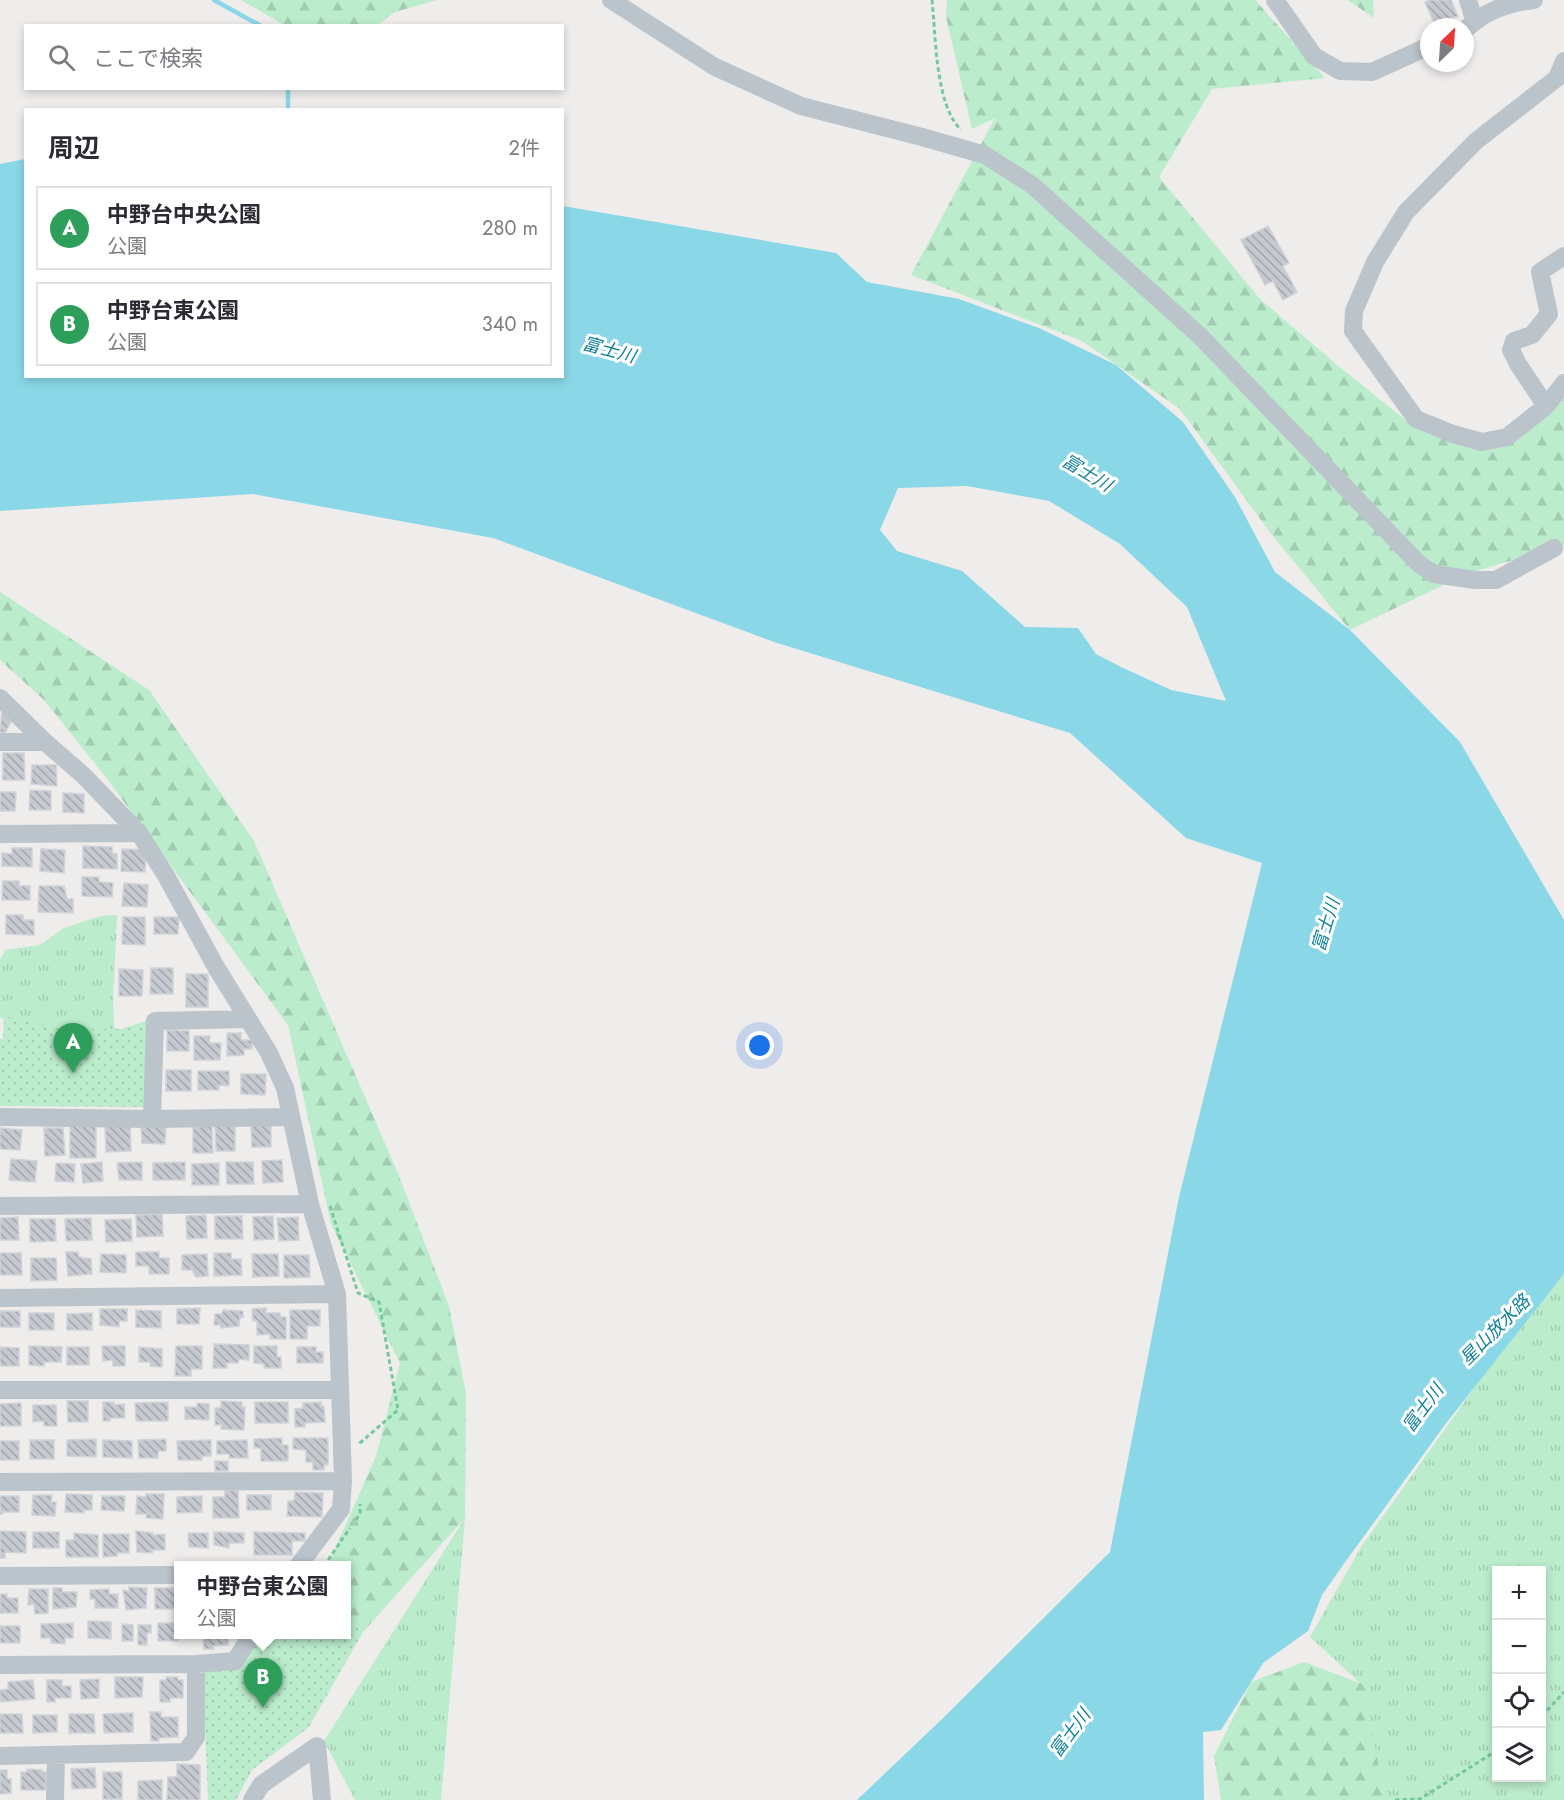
<!DOCTYPE html>
<html lang="ja">
<meta charset="utf-8">
<style>
:root{--surface:#fff;--page:#f7f7f7;--text:#2b2b33;--muted:#7c7c81;--line:#e1e1e2;--accent:#2076d5}
body{margin:0;font-family:Jost,"Noto Sans JP",sans-serif;background:var(--page);color:var(--text)}
.controls{position:absolute;right:18px;bottom:18px;display:grid;overflow:hidden;border-radius:0px;box-shadow:0 3px 9px #0003}
.controls button{width:54px;height:54px;display:grid;place-items:center;padding:0;border:0;border-bottom:2px solid var(--line);background:var(--surface);color:var(--text);font:30px sans-serif}
.compass{position:absolute;left:1420px;top:18px;width:54px;height:54px;border-radius:50%;background:var(--surface);box-shadow:0 3px 9px #0003;rotate:25deg}
.you{position:absolute;left:760px;top:1046px;width:21px;height:21px;margin:-15px;border:4px solid #fff;border-radius:50%;background:#1a73e8;box-shadow:0 0 0 9px #1a73e833}
.badge{display:grid;place-items:center;width:39px;height:39px;border-radius:50%;background:var(--accent);color:#fff;font-size:20px;font-weight:700}
.pin{position:absolute;translate:-50% -50px;filter:drop-shadow(0 2px 3px #0008)}
.pin::after{content:'';position:absolute;top:32px;width:21px;height:18px;background:inherit;clip-path:polygon(0 0,100% 0,50% 100%)}
.popup{position:absolute;left:174px;top:1561px;width:177px;height:78px;box-sizing:border-box;display:grid;place-content:center;border-radius:0px;background:var(--surface);filter:drop-shadow(0 2px 4px #0005);font-size:20px;white-space:nowrap;color:var(--muted)}
.popup b{font-size:22px;color:var(--text)}
.popup::after{content:'';position:absolute;left:50%;top:100%;margin-left:-12px;border:12px solid transparent;border-top-color:var(--surface)}
.list{margin:0;padding:0;list-style:none}
h2{display:flex;justify-content:space-between;align-items:center;height:78px;margin:0;padding:0 24px;font-size:26px}
h2 small{font-size:20px;font-weight:400;color:var(--muted)}
.list li{display:grid;grid-template-columns:39px 1fr auto;gap:18px;align-items:center;box-sizing:border-box;height:84px;margin:0 12px 12px;padding:0 12px;border:2px solid var(--line);border-radius:0px}
.list b{display:block;font-size:22px;white-space:nowrap}
.list p{margin:0;font-size:20px;white-space:nowrap;color:var(--muted)}
.list em{font-size:20px;font-style:normal;color:var(--muted)}
.icon{flex:none;width:33px;height:33px;fill:none;stroke:currentColor;stroke-width:2;stroke-linecap:round;stroke-linejoin:round}
.map{position:relative;flex:none;width:1564px;height:1800px;overflow:hidden}
.search{position:absolute;background:var(--surface);box-shadow:0 3px 9px #0003;left:24px;top:24px;width:540px;height:66px;display:flex;align-items:center;gap:15px;box-sizing:border-box;padding:0 21px;border-radius:0px;color:var(--muted);font-size:22px}
.panel{position:absolute;background:var(--surface);box-shadow:0 3px 9px #0003;left:24px;top:108px;width:540px;height:270px;border-radius:0px}
.map>svg:first-child{display:block}
.grass{fill:url(#grass-tufts);fill-rule:evenodd}
.forest{fill:url(#forest-firs)}
.park{fill:url(#park-dots)}
.water{fill:#8ad7e7;fill-rule:evenodd}
.lines{fill:none;stroke-linecap:round;stroke-linejoin:round}
.stream{stroke:#8ad7e7;stroke-width:4.5}
.building{fill:url(#building-back-hatch);stroke:#d0d3d8;stroke-width:1.5}
.path{stroke:#75c89c;stroke-width:3;stroke-dasharray:4.5 3;stroke-linecap:butt}
.minor{stroke:#bbc4cb;stroke-width:18}
.labels{text-anchor:middle;stroke-width:6;stroke-linejoin:round;paint-order:stroke}
.water-label{font-size:18px;font-style:italic;fill:#128198;stroke:#fff}
</style>
<div class="map">
<svg width="1564" height="1800" viewBox="0 0 1564 1800">
<defs>
<pattern id="grass-tufts" width="24" height="20" patternUnits="userSpaceOnUse" patternTransform="scale(1.5)"><rect width="24" height="20" fill="#bbeccc"/><path d="M3 7l-1-3M5 7V3M7 7l1-3M15 17l-1-3M17 17v-4M19 17l1-3" fill="none" stroke="#a2ccb1"/></pattern>
<pattern id="forest-firs" width="22" height="20" patternUnits="userSpaceOnUse" patternTransform="scale(1.5)"><rect width="22" height="20" fill="#bbeccc"/><path d="M5 1l3.5 6h-7zM16 11l3.5 6h-7z" fill="#a2ccb1"/></pattern>
<pattern id="park-dots" width="8" height="8" patternUnits="userSpaceOnUse" patternTransform="scale(1.5)"><rect width="8" height="8" fill="#bbeccc"/><path d="M2 2h.1M6 6h.1" fill="none" stroke="#a2ccb1" stroke-width="1.8" stroke-linecap="round"/></pattern>
<pattern id="building-back-hatch" width="6" height="6" patternUnits="userSpaceOnUse" patternTransform="scale(1.5)"><rect width="6" height="6" fill="#c6c9cf"/><path d="M-1 5l2 2M0 0l6 6M5-1l2 2" fill="none" stroke="#a3a6ab"/></pattern>
</defs>
<rect width="100%" height="100%" fill="#efecec"/>
<!-- grass -->
<path class="grass" d="M117,915L113,1001L115,1037L51,1042L0,1017V960L5,950L40,945L64,928L100,916Z
M1564,1274V1800H1384L1361,1684L1310,1637L1361,1547L1482,1377ZM1496,1570H1542V1778H1496Z
M465,1518L441,1800H355L324,1741Z"/>
<!-- forest -->
<path class="forest" d="M241,0H437L395,12L376,26L284,25Z
M947,0H1255L1325,78L1212,89L1159,177L1260,299L1336,364L1414,427L1512,437L1564,387V545L1466,574L1350,630L1269,531L1180,409L1082,341L911,275L995,118L972,129L946,17Z
M1348,0H1373L1374,18Z
M0,592L149,690L254,841L397,1171L449,1306L466,1394L465,1518L363,1632L347,1620V1566L328,1565L376,1456L400,1363L331,1224L288,1025L105,776L44,700L0,660Z
M1304,1662L1365,1685L1384,1800H1221L1214,1756L1251,1682Z"/>
<!-- park -->
<path class="park" d="M4,1016L60,1029H122L148,1020L145,1107L0,1106V1039H3Z
M347,1620L363,1632L309,1727L252,1770L236,1800H208L203,1670L240,1666L263,1635L347,1634Z"/>
<!-- water -->
<path class="water" d="M25,159L26,376H562L563,206L836,253L867,282L959,299L1039,328L1116,365L1183,422L1235,497L1275,572L1350,630L1460,742L1564,920V1274L1447,1422L1343,1565L1322,1595L1308,1631L1263,1663L1221,1730L1203,1732L1204,1800H857L941,1720L1110,1552L1179,1197L1262,863L1186,838L1070,733L774,642L493,538L253,494L0,511V164ZM967,486L1049,501L1120,544L1187,607L1226,701L1171,690L1119,666L1096,654L1078,628L1025,627L962,571L897,551L880,530L898,488Z"/>
<g class="lines">
<!-- stream -->
<path class="stream" d="M214,0L261,26
M288,110V88"/>
</g>
<!-- building -->
<path class="building" d="M1429,0H1451L1458,16L1435,25L1425,2Z
M1268,226L1289,263L1283,266L1297,292L1283,300L1273,281L1265,285L1241,240Z
M2,712L11,722L5,733L0,732Z
M3,753H24L25,780H3Z
M32,765H56L57,786L31,784Z
M30,790L51,791V810H29Z
M0,792H16L15,811H0Z
M63,793L84,794V813L63,812Z
M83,846L112,847V853L117,854V869L83,868Z
M12,848H32V867L2,866V853L12,854Z
M41,849L65,850L64,873L40,871Z
M122,849L146,850L145,872L121,871Z
M82,877H99V882L113,883L112,897L82,896Z
M3,881H19V886H30V900H2Z
M124,883L148,885L147,907L122,906Z
M39,886H64L67,899H73V913L38,912Z
M6,915H23V920H34V935L6,934Z
M123,917H145V945L122,944Z
M154,917H179L178,934H154Z
M151,968H173V994H150Z
M119,969L143,970L142,996H119Z
M186,974H208V1007H186Z
M167,1030L189,1031V1051H167Z
M227,1033H241V1040H252V1049H244V1055L227,1056Z
M194,1036H210L209,1043H221L220,1060H194Z
M166,1070H191V1091H166Z
M198,1071H229V1086L219,1085V1090H198Z
M241,1074H266L265,1095L241,1094Z
M105,1125H130L131,1151L106,1152Z
M215,1125H235V1151H216Z
M271,1125V1147H252L251,1126Z
M70,1126H96V1158H70Z
M166,1126L165,1144L142,1143L141,1127Z
M212,1126L213,1153H193V1127Z
M0,1128L22,1130L20,1150L0,1149Z
M44,1128H63L65,1155L45,1156Z
M11,1159L37,1161L35,1182L9,1180Z
M282,1160L283,1182L263,1183L262,1161Z
M102,1162L103,1181L83,1183L81,1164Z
M142,1162V1180H119L117,1163Z
M185,1162V1180H153V1163Z
M226,1162H253L254,1184H227Z
M56,1163L75,1164L74,1182L55,1181Z
M219,1163V1185H192V1164Z
M162,1214L163,1236L137,1237L136,1215Z
M206,1215L207,1238L187,1239L186,1216Z
M215,1216H242L243,1239H215Z
M273,1216L274,1239L254,1240L253,1217Z
M18,1217L19,1240H0V1218Z
M298,1217L299,1240L279,1241L277,1218Z
M91,1218L92,1240L66,1241L65,1219Z
M30,1219H55L56,1241L30,1242Z
M131,1219L132,1241L106,1242L105,1220Z
M66,1252H78L79,1257L91,1259L92,1274L68,1276Z
M136,1252H159V1258H169V1274H149V1266H136Z
M0,1253H21L22,1275H0Z
M214,1253H231V1259H241L242,1275L214,1276Z
M101,1254L126,1255V1273L100,1272Z
M207,1254L208,1276L196,1277L192,1270H182V1255Z
M252,1254H278L279,1276L253,1277Z
M284,1255H309L310,1277L284,1278Z
M31,1258H56L57,1280L31,1281Z
M200,1308L199,1324H177V1309Z
M266,1308V1313H280V1317H286V1339H270V1334L257,1335V1321H253L252,1309Z
M100,1309H127V1321H119V1327L100,1325Z
M136,1310L161,1311V1328L136,1327Z
M223,1310L243,1311V1317L240,1318L239,1326L221,1328L220,1325H214L215,1314H222Z
M290,1310H320V1326H307V1339H290Z
M0,1311H20V1327H0Z
M29,1313H54V1330H29Z
M92,1313V1330H67V1314Z
M214,1344L249,1345V1360L239,1359L238,1363H227V1368H213Z
M29,1346L62,1347L61,1362H44V1366L29,1365Z
M102,1346H125V1366H113V1360L103,1361Z
M176,1346H202V1369H191V1376H175Z
M254,1346H277V1357H281V1368H264V1364L254,1363Z
M0,1347L19,1348V1366H0Z
M67,1347H89V1365H67Z
M139,1347L162,1349V1367L150,1366V1362H139Z
M297,1347H316V1352H323V1363H297Z
M67,1401H88V1422H68Z
M221,1401L242,1402V1407H245L244,1430L221,1429L222,1425H215V1408H221Z
M103,1402H114V1405L124,1404L125,1418H111L110,1421H103Z
M168,1402V1421H136L135,1403Z
M255,1402H288V1423H255Z
M321,1402V1406H324L325,1422L305,1423V1427H295V1409L303,1408V1403Z
M21,1403V1426H0V1404Z
M197,1403L209,1404V1420L185,1419V1407H197Z
M33,1405H56L57,1426H44V1421L33,1422Z
M282,1438V1445H288V1461H261V1448H254V1439Z
M293,1438H328V1465H324V1470H313V1462H306V1450L293,1449Z
M96,1439V1457L67,1456V1440Z
M166,1439V1451H158V1458H139L138,1440Z
M30,1440H54V1459H30Z
M103,1440L132,1441V1458L103,1457Z
M211,1440V1456H202V1460H178L177,1441Z
M247,1440L248,1458H229V1454H217V1441Z
M0,1441H19V1460H0Z
M215,1461H228V1471H215Z
M238,1490L239,1518H213V1497H225V1491Z
M295,1492L323,1493L322,1517L287,1516L288,1501H294Z
M66,1494L92,1495V1510H84V1513L65,1512Z
M146,1494H164L163,1519L146,1518L147,1514H136L137,1496L146,1497Z
M33,1495H52L51,1502H56L55,1516L32,1515Z
M247,1495H271V1510H247Z
M0,1496H19V1512H2L3,1514H0Z
M102,1496H125L124,1511L101,1510Z
M202,1496V1512L177,1513V1497Z
M0,1531L26,1532V1553L5,1552V1558H0Z
M136,1531L153,1533V1535L165,1534V1550H153L152,1553L137,1552Z
M33,1532H59V1548H33Z
M214,1532L244,1533V1543H229V1548L214,1545Z
M254,1532L305,1533V1541H292V1555H254Z
M74,1533L98,1535V1557H66V1540H74Z
M188,1533H208V1548L189,1547Z
M103,1534H129V1553H117V1556L103,1557Z
M129,1587L147,1588L146,1608L126,1610L123,1590L129,1591Z
M53,1588H62V1592H77L76,1607L53,1609Z
M155,1588H179V1609H155Z
M29,1589H48V1613L35,1614L34,1604L28,1605Z
M109,1589V1594H118V1608H95V1599H90V1590Z
M0,1594H7V1598H18V1613H0Z
M88,1621L111,1622V1639L88,1638Z
M73,1623V1638H65V1644L51,1643V1638H41V1624Z
M158,1623H179L178,1641H158Z
M122,1624L133,1625V1641H122Z
M138,1625H151V1633H147V1645H138Z
M0,1626H20V1643H0Z
M228,1634V1645L213,1646L214,1649H204L203,1636Z
M115,1677H143L142,1697L115,1698Z
M166,1677H178V1680H183V1698H170V1702H160V1680H166Z
M99,1679V1698L81,1699L80,1680Z
M33,1680L35,1699L0,1702V1690L8,1689V1682Z
M47,1680H62V1686H71V1698H55V1702H47Z
M150,1712H161V1717H178V1737L159,1738V1741H151Z
M133,1713V1732L104,1733L103,1714Z
M0,1714H22L23,1733H0Z
M69,1714H94L95,1733H69Z
M33,1715H57V1732L33,1733Z
M177,1764L200,1765V1800H167L168,1777H177Z
M95,1768L96,1788L72,1789L71,1769Z
M27,1769L42,1770V1772H46V1790H21V1772H27Z
M0,1770H7V1779H11V1793L0,1794Z
M103,1772H122V1799H103Z
M162,1780V1800H138V1781Z"/>
<g class="lines">
<!-- path -->
<path class="path" d="M932,0C936,37 935,104 961,130
M330,1206L358,1293L379,1302L398,1410L360,1443V1446
M356,1520L360,1513V1504
M324,1566L350,1528
M1542,1716L1564,1692
M1395,1800L1420,1799L1496,1751"/>
<!-- minor -->
<path class="minor" d="M611,0L715,67L801,106L922,137L985,155L1032,185L1200,336L1419,564L1434,574L1475,580H1496L1554,548
M1275,0L1314,56L1340,71L1372,72L1429,46
M1468,0L1474,20
M1465,30C1485,11 1507,3 1534,0
M1564,61L1557,78L1476,141L1406,212L1375,262L1354,311L1353,331L1416,419L1453,434L1482,442L1507,437L1546,406L1564,383
M1546,406L1518,364L1511,350L1514,341L1532,335L1549,314L1540,272L1564,256
M0,698L45,742L83,775L139,833L165,874L216,967L269,1053L285,1088L310,1204L337,1294L343,1481L341,1509L298,1566
M0,742H45
M0,834L139,833
M0,1117L152,1119L290,1117
M152,1119L155,1021L248,1019
M0,1206L310,1204
M0,1298L337,1294
M0,1390H338
M0,1482L343,1481
M0,1576L179,1575
M0,1665L196,1664L235,1661L252,1634
M0,1756L186,1752L196,1737V1664
M55,1800L56,1756
M252,1800L261,1785L317,1746L322,1800"/>
</g>
<g class="labels">
<!-- water labels -->
<g class="water-label">
<text transform="translate(609 350) rotate(15)" y="6">富士川</text>
<text transform="translate(1087 473) rotate(31)" y="6">富士川</text>
<text transform="translate(1326 925) rotate(-73)" y="6">富士川</text>
<text transform="translate(1495 1330) rotate(-45)" y="6">星山放水路</text>
<text transform="translate(1423 1408) rotate(-53)" y="6">富士川</text>
<text transform="translate(1070 1733) rotate(-53)" y="6">富士川</text>
</g>
</g>
</svg>
<div class="controls">
<button>+</button>
<button>−</button>
<button><svg class="icon" aria-label="locate" viewBox="0 0 24 24"><circle cx="12" cy="12" r="6"/><path d="M12 2v4M12 18v4M2 12h4M18 12h4"/></svg></button>
<button><svg class="icon" aria-label="layers" viewBox="0 0 24 24"><path d="M12 4l9 5-9 5-9-5zM3 14l9 5 9-5"/></svg></button>
</div>
<svg class="compass" viewBox="-18 -18 36 36"><path d="M0-13l5 13h-10z" fill="#e53935"/><path d="M0 13l5-13h-10z" fill="#7c7c81"/></svg>
<div class="you"></div>
<div class="pin badge" style="left:73px;top:1073px;background:#2e9e5b">A</div>
<div class="pin badge" style="left:263px;top:1708px;background:#2e9e5b">B</div>
<div class="popup"><b>中野台東公園</b>公園</div>
<div class="search"><svg class="icon" aria-label="search" viewBox="0 0 24 24"><circle cx="10" cy="10" r="6"/><path d="M15 15l6 6"/></svg>ここで検索</div>
<section class="panel">
<h2>周辺<small>2件</small></h2>
<ul class="list">
<li><span class="badge" style="background:#2e9e5b">A</span><div><b>中野台中央公園</b><p>公園</p></div><em>280 m</em></li>
<li><span class="badge" style="background:#2e9e5b">B</span><div><b>中野台東公園</b><p>公園</p></div><em>340 m</em></li>
</ul>
</section>
</div>
